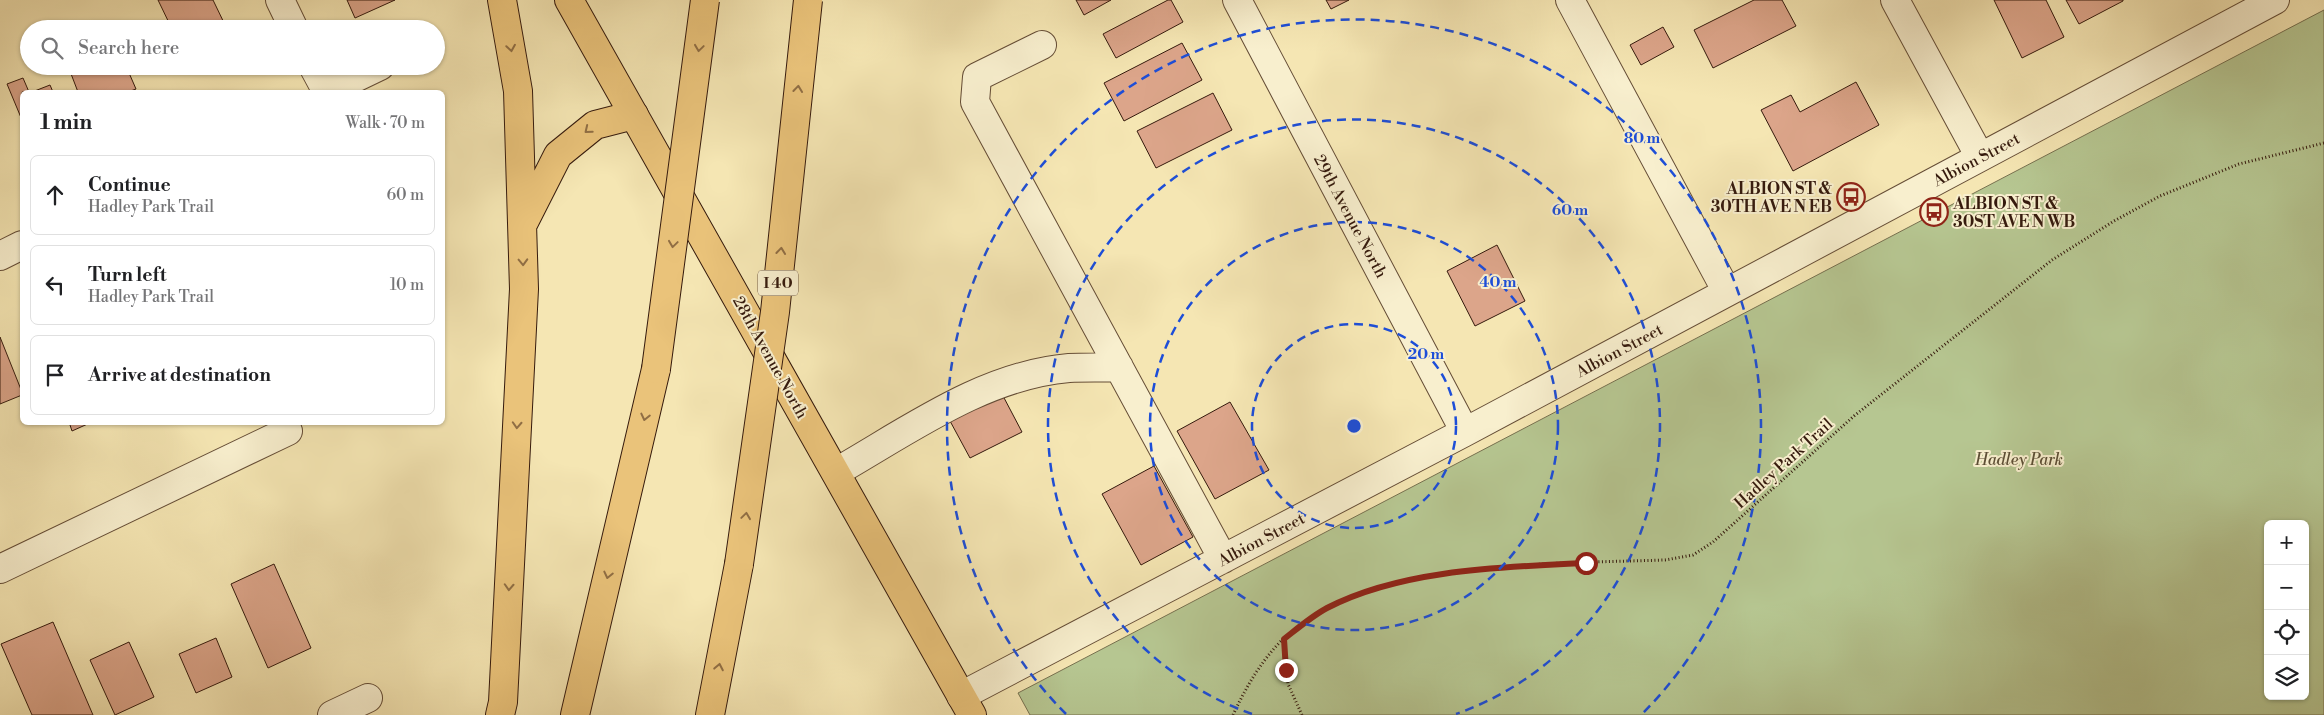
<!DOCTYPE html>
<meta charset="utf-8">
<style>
:root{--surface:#fff;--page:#f6f6f6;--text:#202124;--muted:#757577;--line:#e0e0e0}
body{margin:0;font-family:"Libre Bodoni",serif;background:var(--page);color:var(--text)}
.controls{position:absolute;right:15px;bottom:15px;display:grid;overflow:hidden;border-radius:8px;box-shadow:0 1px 4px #0004}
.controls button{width:45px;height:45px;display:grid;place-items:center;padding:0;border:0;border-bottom:1px solid var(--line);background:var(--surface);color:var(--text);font:25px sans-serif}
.stop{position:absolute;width:15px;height:15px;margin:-11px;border:4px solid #8f2418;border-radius:50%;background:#fff}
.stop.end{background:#8f2418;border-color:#fff;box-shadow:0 1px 5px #0008}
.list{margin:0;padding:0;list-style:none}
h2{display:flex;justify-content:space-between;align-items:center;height:65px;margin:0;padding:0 20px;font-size:21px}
h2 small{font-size:16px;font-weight:400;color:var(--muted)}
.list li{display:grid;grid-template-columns:32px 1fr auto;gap:15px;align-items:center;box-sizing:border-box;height:80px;margin:0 10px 10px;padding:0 10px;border:1px solid var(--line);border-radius:8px}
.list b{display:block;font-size:19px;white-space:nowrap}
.list p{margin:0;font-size:16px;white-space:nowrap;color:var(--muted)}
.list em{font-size:16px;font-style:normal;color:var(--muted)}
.icon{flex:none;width:28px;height:28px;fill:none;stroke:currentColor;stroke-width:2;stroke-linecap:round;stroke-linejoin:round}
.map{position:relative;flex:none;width:2324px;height:715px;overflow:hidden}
.search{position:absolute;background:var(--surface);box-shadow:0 1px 4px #0004;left:20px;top:20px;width:425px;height:55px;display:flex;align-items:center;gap:12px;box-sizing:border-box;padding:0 18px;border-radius:28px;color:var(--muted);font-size:19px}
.panel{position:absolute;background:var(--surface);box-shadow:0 1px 4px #0004;left:20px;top:90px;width:425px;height:335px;border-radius:8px}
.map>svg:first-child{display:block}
.green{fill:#b6c691;stroke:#76704f;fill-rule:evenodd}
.building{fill:#dca58a;stroke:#351a0d}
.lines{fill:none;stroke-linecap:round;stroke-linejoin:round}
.minor-casing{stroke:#654d36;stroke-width:30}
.major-casing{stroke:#351a0d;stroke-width:30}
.highway-casing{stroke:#351a0d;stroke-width:30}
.path{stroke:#351a0d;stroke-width:3;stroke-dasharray:1 2.5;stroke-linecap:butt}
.minor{stroke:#f8efce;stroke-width:28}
.major{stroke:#eac37a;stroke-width:28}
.highway{stroke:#eac37a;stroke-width:28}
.highway-bridge-casing{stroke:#351a0d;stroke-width:30;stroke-linecap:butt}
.highway-bridge{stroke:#eac37a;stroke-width:28}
.oneway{stroke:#906e44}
.route{stroke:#8f2418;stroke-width:6}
.ring{fill:none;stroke:#1d4ed8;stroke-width:2.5;stroke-dasharray:9 6}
.labels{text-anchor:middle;stroke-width:4;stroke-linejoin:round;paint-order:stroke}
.shield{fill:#f8efce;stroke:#705a47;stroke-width:1}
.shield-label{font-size:15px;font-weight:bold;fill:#351a0d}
.street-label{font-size:16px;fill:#351a0d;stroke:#f8efce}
.poi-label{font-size:16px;font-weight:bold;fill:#351a0d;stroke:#f8efce;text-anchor:end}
.park-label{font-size:16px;font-style:italic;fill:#5c4e35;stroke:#f8efce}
.centre{fill:#1d4ed8;stroke:#f8efce;stroke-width:2.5}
.ring-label{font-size:15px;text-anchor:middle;font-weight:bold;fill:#1d4ed8;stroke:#f8efce;stroke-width:4;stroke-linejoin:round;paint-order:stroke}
</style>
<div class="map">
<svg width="2324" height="715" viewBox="0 0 2324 715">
<rect width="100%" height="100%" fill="#f5e6b3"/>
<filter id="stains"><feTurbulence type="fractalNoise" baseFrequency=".004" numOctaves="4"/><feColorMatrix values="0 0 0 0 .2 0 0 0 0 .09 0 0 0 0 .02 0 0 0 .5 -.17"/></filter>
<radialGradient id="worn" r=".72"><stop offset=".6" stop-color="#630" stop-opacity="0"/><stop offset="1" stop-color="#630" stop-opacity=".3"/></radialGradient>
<!-- green -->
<path class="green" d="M2324,10V715H1030L1018,693ZM2268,524H2305V696H2268Z"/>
<!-- building -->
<path class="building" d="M158,0H213L227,29H172Z
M347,0H395L355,18Z
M1076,0H1111L1084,15Z
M1168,0H1171L1183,22L1116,58L1103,34Z
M1326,0H1349L1331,9Z
M1754,0H1782L1796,26L1713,68L1694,30Z
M1994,0H2046L2064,37L2022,58Z
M2066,0H2123V1L2079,24Z
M1663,27L1674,47L1641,65L1630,45Z
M1182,43L1202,80L1124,121L1104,83Z
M68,66H126L136,89L128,92H78Z
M23,78L29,92H22V120L7,84Z
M1856,82L1879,125L1793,171L1761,110L1791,95L1800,112Z
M50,85L53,92H32Z
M1213,93L1232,130L1156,168L1137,131Z
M1497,245L1525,301L1475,326L1447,271Z
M0,337L22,392V395L0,404Z
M1002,394L1022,432L970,458L950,421Z
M1230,402L1269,470L1215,499L1177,431Z
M69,422H92L72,431Z
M1154,466L1193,537L1141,565L1102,494Z
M274,564L311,648L268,668L231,584Z
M53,622L93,715H32L1,644Z
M216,638L232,677L196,693L179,654Z
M129,642L154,697L115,715L90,660Z"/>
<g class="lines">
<defs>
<path id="minor" d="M280,0L294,29
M1237,0L1465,432
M1570,0L1727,292
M1895,0L1980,157
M1042,45L977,77L975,102L1223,559
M313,66L327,92
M326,92L380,66
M0,256L22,245
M836,472C908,431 984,375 1069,368C1086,367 1103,368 1119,367
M0,569L288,431
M961,696L1465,432L2275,0
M332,715L368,698"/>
<path id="major" d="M569,0L972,715"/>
<path id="highway" d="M524,222L558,155L595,125L634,115
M500,715L503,702L524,289L518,91L502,0
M575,715L656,369
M710,715L739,564"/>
</defs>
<!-- minor casing -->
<use href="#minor" class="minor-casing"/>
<!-- major casing -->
<use href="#major" class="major-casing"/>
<!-- highway casing -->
<use href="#highway" class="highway-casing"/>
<!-- path -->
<path class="path" d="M1233,715C1246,687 1261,661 1283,639
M1302,715L1288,684L1284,639C1298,628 1311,616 1327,608C1344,599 1363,594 1381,588C1472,562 1570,563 1665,560L1693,555L1713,542L1854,416L2052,260L2114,221L2160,196L2239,164L2324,143"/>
<!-- minor -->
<use href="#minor" class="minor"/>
<!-- major -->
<use href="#major" class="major"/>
<!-- highway -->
<use href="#highway" class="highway"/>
<defs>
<path id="highway-bridge" d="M656,369L705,0
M739,564L775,312L808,0"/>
</defs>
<!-- highway-bridge casing -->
<use href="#highway-bridge" class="highway-bridge-casing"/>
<!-- highway-bridge -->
<use href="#highway-bridge" class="highway-bridge"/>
</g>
<!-- one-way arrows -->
<defs><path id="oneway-chevron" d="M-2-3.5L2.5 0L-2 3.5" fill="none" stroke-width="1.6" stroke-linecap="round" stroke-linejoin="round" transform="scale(1.25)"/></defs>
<g class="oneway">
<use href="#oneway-chevron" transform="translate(511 48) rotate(81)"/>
<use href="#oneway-chevron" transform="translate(699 48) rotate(98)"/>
<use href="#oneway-chevron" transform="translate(798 89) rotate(-84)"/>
<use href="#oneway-chevron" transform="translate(588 130) rotate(141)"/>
<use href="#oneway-chevron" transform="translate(673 244) rotate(98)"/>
<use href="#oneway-chevron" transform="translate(781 251) rotate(-84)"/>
<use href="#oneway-chevron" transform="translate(523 262) rotate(88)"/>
<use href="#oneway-chevron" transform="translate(645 417) rotate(103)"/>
<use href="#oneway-chevron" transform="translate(517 425) rotate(93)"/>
<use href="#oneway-chevron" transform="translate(746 516) rotate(-82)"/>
<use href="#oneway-chevron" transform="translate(608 575) rotate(103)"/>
<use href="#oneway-chevron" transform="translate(509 587) rotate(93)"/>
<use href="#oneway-chevron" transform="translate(719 667) rotate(-79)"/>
</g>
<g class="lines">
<!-- route -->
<path class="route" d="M1286,670L1284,639C1298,628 1312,616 1327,608C1402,569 1504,567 1586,563"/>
</g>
<!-- distance rings -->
<g class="ring">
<circle cx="1354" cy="426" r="102"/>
<circle cx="1354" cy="426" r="204"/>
<path d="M1252 714A306 306 0 1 1 1456 714"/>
<path d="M1066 714A407 407 0 1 1 1642 714"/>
</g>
<!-- icons -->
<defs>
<symbol id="bus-ring" viewBox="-11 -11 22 22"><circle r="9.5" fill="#f8efce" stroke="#8f2418" stroke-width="1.5"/><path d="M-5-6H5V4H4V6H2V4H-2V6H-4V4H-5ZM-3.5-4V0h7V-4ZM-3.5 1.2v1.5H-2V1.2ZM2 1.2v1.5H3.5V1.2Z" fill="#8f2418"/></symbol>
</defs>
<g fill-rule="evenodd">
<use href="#bus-ring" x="1835" y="181" width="32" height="32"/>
<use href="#bus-ring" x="1918" y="196" width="32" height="32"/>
</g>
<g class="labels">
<!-- shield labels -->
<rect class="shield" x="758" y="270.5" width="40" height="25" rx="4"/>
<g class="shield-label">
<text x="778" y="288">I 40</text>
</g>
<!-- street labels -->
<g class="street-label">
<text transform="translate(1976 159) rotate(-28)" y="6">Albion Street</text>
<text transform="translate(1351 216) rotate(62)" y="6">29th Avenue North</text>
<text transform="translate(1619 350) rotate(-28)" y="6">Albion Street</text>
<text transform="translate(771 357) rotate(61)" y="6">28th Avenue North</text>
<text transform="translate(1783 463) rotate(-42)" y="6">Hadley Park Trail</text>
<text transform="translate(1261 539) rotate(-28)" y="6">Albion Street</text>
</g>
<!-- poi labels -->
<g class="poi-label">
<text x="1832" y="194">ALBION ST &amp;<tspan x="1832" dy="18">30TH AVE N EB</tspan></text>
<text x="1953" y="209" text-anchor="start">ALBION ST &amp;<tspan x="1953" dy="18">30ST AVE N WB</tspan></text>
</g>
<!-- park labels -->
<g class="park-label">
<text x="2019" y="465">Hadley Park</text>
</g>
</g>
<circle cx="1354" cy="426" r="8" class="centre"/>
<g class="ring-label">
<text x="1642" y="143">80 m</text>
<text x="1570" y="215">60 m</text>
<text x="1498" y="287">40 m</text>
<text x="1426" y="359">20 m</text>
</g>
<rect width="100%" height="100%" filter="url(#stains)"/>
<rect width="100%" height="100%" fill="url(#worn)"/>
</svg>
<div class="controls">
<button>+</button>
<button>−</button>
<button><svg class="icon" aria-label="locate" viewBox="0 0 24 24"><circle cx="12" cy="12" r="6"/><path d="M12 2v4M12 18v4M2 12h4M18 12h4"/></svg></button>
<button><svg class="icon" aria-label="layers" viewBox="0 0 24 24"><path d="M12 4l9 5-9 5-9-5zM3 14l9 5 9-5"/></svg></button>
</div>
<div class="stop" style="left:1586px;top:563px"></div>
<div class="stop end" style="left:1286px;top:670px"></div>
<div class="search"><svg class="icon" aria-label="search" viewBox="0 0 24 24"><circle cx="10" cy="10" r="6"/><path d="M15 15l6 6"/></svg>Search here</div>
<section class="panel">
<h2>1 min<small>Walk · 70 m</small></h2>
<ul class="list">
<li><svg class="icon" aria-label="ahead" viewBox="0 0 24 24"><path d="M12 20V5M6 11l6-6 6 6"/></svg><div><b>Continue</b><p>Hadley Park Trail</p></div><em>60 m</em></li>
<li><svg class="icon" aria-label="left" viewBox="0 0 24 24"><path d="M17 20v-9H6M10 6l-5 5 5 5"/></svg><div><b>Turn left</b><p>Hadley Park Trail</p></div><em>10 m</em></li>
<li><svg class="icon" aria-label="arrive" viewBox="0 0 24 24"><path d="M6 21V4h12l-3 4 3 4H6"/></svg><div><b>Arrive at destination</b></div></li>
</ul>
</section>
</div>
